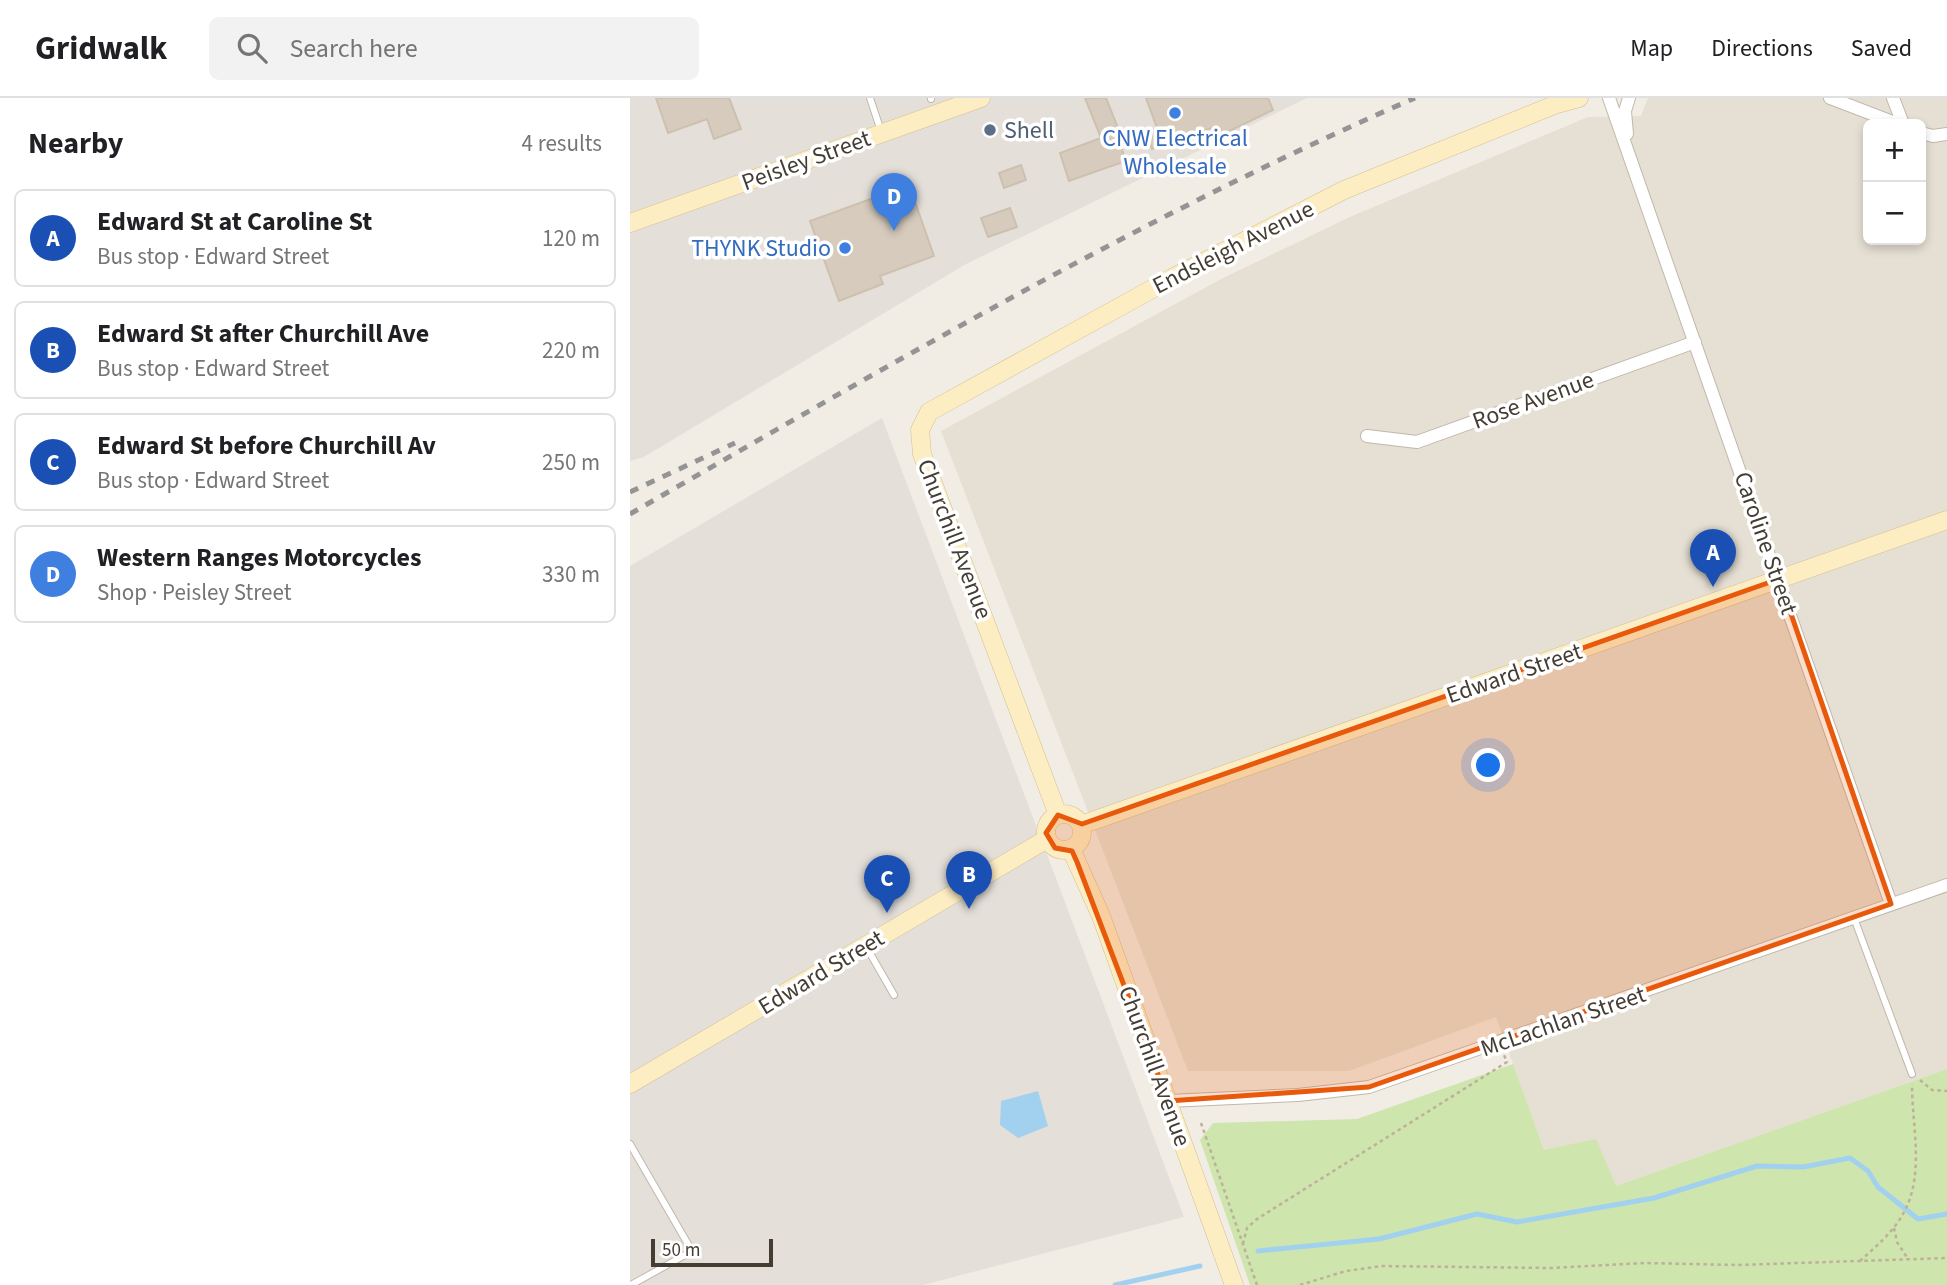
<!DOCTYPE html>
<meta charset="utf-8">
<style>
:root{--surface:#fff;--page:#f2f2f2;--text:#202124;--muted:#757577;--line:#e0e0e0;--accent:#b45309}
body{margin:0;font-family:"Source Sans 3",sans-serif;background:var(--page);color:var(--text)}
.controls{position:absolute;right:21px;top:21px;display:grid;overflow:hidden;border-radius:10px;box-shadow:0 4px 10px #0003}
.controls button{width:63px;height:63px;display:grid;place-items:center;padding:0;border:0;border-bottom:2px solid var(--line);background:var(--surface);color:var(--text);font:35px sans-serif}
.scale{position:absolute;left:21px;bottom:18px;width:122px;box-sizing:border-box;padding-left:7px;border:4px solid #443d34;border-top:0;font-size:19px;line-height:24px;white-space:nowrap;color:#443d34;-webkit-text-stroke:5px #fff;paint-order:stroke}
.you{position:absolute;left:859px;top:668px;width:24px;height:24px;margin:-18px;border:5px solid #fff;border-radius:50%;background:#1a73e8;box-shadow:0 0 0 10px #1a73e833}
.badge{display:grid;place-items:center;width:46px;height:46px;border-radius:50%;background:var(--accent);color:#fff;font-size:23px;font-weight:700}
.pin{position:absolute;translate:-50% -58px;filter:drop-shadow(0 2px 4px #0008)}
.pin::after{content:'';position:absolute;top:37px;width:24px;height:21px;background:inherit;clip-path:polygon(0 0,100% 0,50% 100%)}
.list{margin:0;padding:0;list-style:none}
h2{display:flex;justify-content:space-between;align-items:center;height:91px;margin:0;padding:0 28px;font-size:30px}
h2 small{font-size:23px;font-weight:400;color:var(--muted)}
.list li{display:grid;grid-template-columns:46px 1fr auto;gap:21px;align-items:center;box-sizing:border-box;height:98px;margin:0 14px 14px;padding:0 14px;border:2px solid var(--line);border-radius:10px}
.list b{display:block;font-size:26px;white-space:nowrap}
.list p{margin:0;font-size:23px;white-space:nowrap;color:var(--muted)}
.list em{font-size:23px;font-style:normal;color:var(--muted)}
.icon{flex:none;width:38px;height:38px;fill:none;stroke:currentColor;stroke-width:2;stroke-linecap:round;stroke-linejoin:round}
.map{position:relative;flex:none;width:1317px;height:1187px;overflow:hidden}
header{display:flex;align-items:center;gap:42px;box-sizing:border-box;height:98px;padding:0 35px;background:var(--surface);border-bottom:2px solid var(--line)}
header strong{font-size:33px}
nav{display:flex;gap:38px;margin-inline-start:auto;font-size:24px}
.search{width:490px;height:63px;background:var(--page);display:flex;align-items:center;gap:18px;box-sizing:border-box;padding:0 24px;border-radius:10px;color:var(--muted);font-size:26px}
main{display:flex}
aside{flex:1;background:var(--surface)}
.map>svg:first-child{display:block}
.residential{fill:#e6dfd3;fill-rule:evenodd}
.industrial{fill:#e4dfd9}
.green{fill:#cee5ae}
.water{fill:#a1d1ee}
.lines{fill:none;stroke-linecap:round;stroke-linejoin:round}
.stream{stroke:#a1d1ee;stroke-width:5}
.building{fill:#d6cbbd;stroke:#cdc0ae;stroke-width:2}
.lane-casing{stroke:#c0b8aa;stroke-width:8}
.street-casing{stroke:#c0b8aa;stroke-width:14}
.secondary-casing{stroke:#d1bf95;stroke-width:19}
.path{stroke:#beb099;stroke-width:2.5;stroke-dasharray:3.5 3.5;stroke-linecap:butt}
.lane{stroke:#fff;stroke-width:6}
.street{stroke:#fff;stroke-width:12}
.secondary{stroke:#fdedc3;stroke-width:18}
.rail{stroke:#949494;stroke-width:5;stroke-dasharray:9 9;stroke-linecap:butt}
.marked{fill:#e8590c;fill-opacity:0.2;stroke:#e8590c;stroke-width:5;stroke-linejoin:round}
.shop-dot{fill:#3f7fe0;stroke:#fff;stroke-width:2.5}
.service-dot{fill:#5c6f8a;stroke:#fff;stroke-width:2.5}
.labels{text-anchor:middle;stroke-width:7;stroke-linejoin:round;paint-order:stroke}
.service-label{font-size:24px;fill:#4e5e75;stroke:#fff;text-anchor:start}
.shop-label{font-size:24px;fill:#366cbe;stroke:#fff}
.street-label{font-size:24px;fill:#443d34;stroke:#fff}
</style>
<header>
<strong>Gridwalk</strong>
<div class="search"><svg class="icon" aria-label="search" viewBox="0 0 24 24"><circle cx="10" cy="10" r="6"/><path d="M15 15l6 6"/></svg>Search here</div>
<nav><a>Map</a><a>Directions</a><a>Saved</a></nav>
</header>
<main>
<aside>
<h2>Nearby<small>4 results</small></h2>
<ul class="list">
<li><span class="badge" style="background:#1a4fb4">A</span><div><b>Edward St at Caroline St</b><p>Bus stop · Edward Street</p></div><em>120 m</em></li>
<li><span class="badge" style="background:#1a4fb4">B</span><div><b>Edward St after Churchill Ave</b><p>Bus stop · Edward Street</p></div><em>220 m</em></li>
<li><span class="badge" style="background:#1a4fb4">C</span><div><b>Edward St before Churchill Av</b><p>Bus stop · Edward Street</p></div><em>250 m</em></li>
<li><span class="badge" style="background:#3f7fe0">D</span><div><b>Western Ranges Motorcycles</b><p>Shop · Peisley Street</p></div><em>330 m</em></li>
</ul>
</aside>
<div class="map">
<svg width="1317" height="1187" viewBox="0 0 1317 1187">
<rect width="100%" height="100%" fill="#f2ede4"/>
<!-- residential -->
<path class="residential" d="M1018,0H1317V971L986,1088L914,1052L866,919L719,973H558L311,333L595,179L722,118L958,19L1011,18ZM1238,26H1291V142H1238Z"/>
<!-- industrial -->
<path class="industrial" d="M0,0H677L336,166L14,359L0,363Z
M252,320L554,1119L293,1187H0V468Z"/>
<!-- green -->
<path class="green" d="M883,966L914,1052L966,1041L986,1088L1317,971V1187H620L570,1042L583,1025L727,1021Z"/>
<!-- water -->
<path class="water" d="M408,993L418,1028L388,1040L370,1027L371,1003Z"/>
<g class="lines">
<!-- stream -->
<path class="stream" d="M628,1153L749,1141L847,1116L887,1124L1024,1100L1127,1068L1173,1069L1220,1060L1238,1073L1248,1089L1288,1121L1317,1116
M485,1187L570,1168"/>
</g>
<!-- building -->
<path class="building" d="M26,0H99L111,31L84,41L77,21L38,35Z
M455,0H476L494,45L490,46L496,63L439,83L430,55L471,40Z
M516,0H638L643,12L585,40L582,30L522,51L516,34L527,30Z
M391,67L396,82L374,90L369,75Z
M279,87L304,158L250,178L253,186L209,203L180,123Z
M380,110L387,129L358,139L351,120Z"/>
<g class="lines">
<defs>
<path id="lane" d="M240,0L251,33
M301,0V1
M1224,820L1282,976
M237,850L264,897
M0,1046L62,1153L1,1187"/>
<path id="street" d="M979,0L1261,806
M1200,0L1268,26
M1263,0L1273,26
M1291,35L1303,38L1317,36
M997,36L995,13L999,0
M737,338L787,344L1065,244
M538,1003L668,997L739,989L1317,787"/>
<path id="secondary" d="M0,125L351,0
M416 734a18 18 0 1 1 36 0a18 18 0 1 1-36 0Z
M428,717L292,356L290,332L299,314L542,180L714,92L927,6L949,0
M451,727L1317,422
M441,751L471,818L604,1187
M0,986L417,741"/>
</defs>
<!-- lane casing -->
<use href="#lane" class="lane-casing"/>
<!-- street casing -->
<use href="#street" class="street-casing"/>
<!-- secondary casing -->
<use href="#secondary" class="secondary-casing"/>
<!-- path -->
<path class="path" d="M1290,982L1302,992L1317,993
M571,1025L627,1187
M1264,1130L1267,1144L1278,1161
M613,1146L617,1130L627,1121L877,964L874,957
M1230,1163C1242,1152 1255,1141 1265,1128C1298,1086 1282,1035 1282,986
M670,1187L716,1173L751,1168L921,1170L1014,1165L1108,1167L1317,1160"/>
<!-- lane -->
<use href="#lane" class="lane"/>
<!-- street -->
<use href="#street" class="street"/>
<!-- secondary -->
<use href="#secondary" class="secondary"/>
<!-- rail -->
<path class="rail" d="M0,394L105,345
M0,416C257,268 513,118 785,0"/>
</g>
<!-- marked area -->
<path class="marked" d="M1149,481L1261,806L739,989L538,1003L447,764L442,753L425,750L416,735L428,717L452,726Z"/>
<!-- markers -->
<g class="shop-dot">
<circle cx="545" cy="15" r="7"/>
<circle cx="215" cy="150" r="7"/>
</g>
<circle class="service-dot" cx="360" cy="32" r="7"/>
<g class="labels">
<!-- service labels -->
<g class="service-label">
<text x="374" y="40">Shell</text>
</g>
<!-- shop labels -->
<g class="shop-label">
<text x="545" y="48">CNW Electrical<tspan x="545" dy="28">Wholesale</tspan></text>
<text x="201" y="158" text-anchor="end">THYNK Studio</text>
</g>
<!-- street labels -->
<g class="street-label">
<text transform="translate(176 62) rotate(-20)" y="8">Peisley Street</text>
<text transform="translate(603 149) rotate(-27)" y="8">Endsleigh Avenue</text>
<text transform="translate(903 302) rotate(-20)" y="8">Rose Avenue</text>
<text transform="translate(325 441) rotate(69)" y="8">Churchill Avenue</text>
<text transform="translate(1136 445) rotate(71)" y="8">Caroline Street</text>
<text transform="translate(884 575) rotate(-19)" y="8">Edward Street</text>
<text transform="translate(191 874) rotate(-31)" y="8">Edward Street</text>
<text transform="translate(933 923) rotate(-19)" y="8">McLachlan Street</text>
<text transform="translate(525 968) rotate(70)" y="8">Churchill Avenue</text>
</g>
</g>
</svg>
<div class="controls">
<button>+</button>
<button>−</button>
</div>
<div class="scale">50 m</div>
<div class="you"></div>
<div class="pin badge" style="left:1083px;top:489px;background:#1a4fb4">A</div>
<div class="pin badge" style="left:339px;top:811px;background:#1a4fb4">B</div>
<div class="pin badge" style="left:257px;top:815px;background:#1a4fb4">C</div>
<div class="pin badge" style="left:264px;top:133px;background:#3f7fe0">D</div>
</div>
</main>
